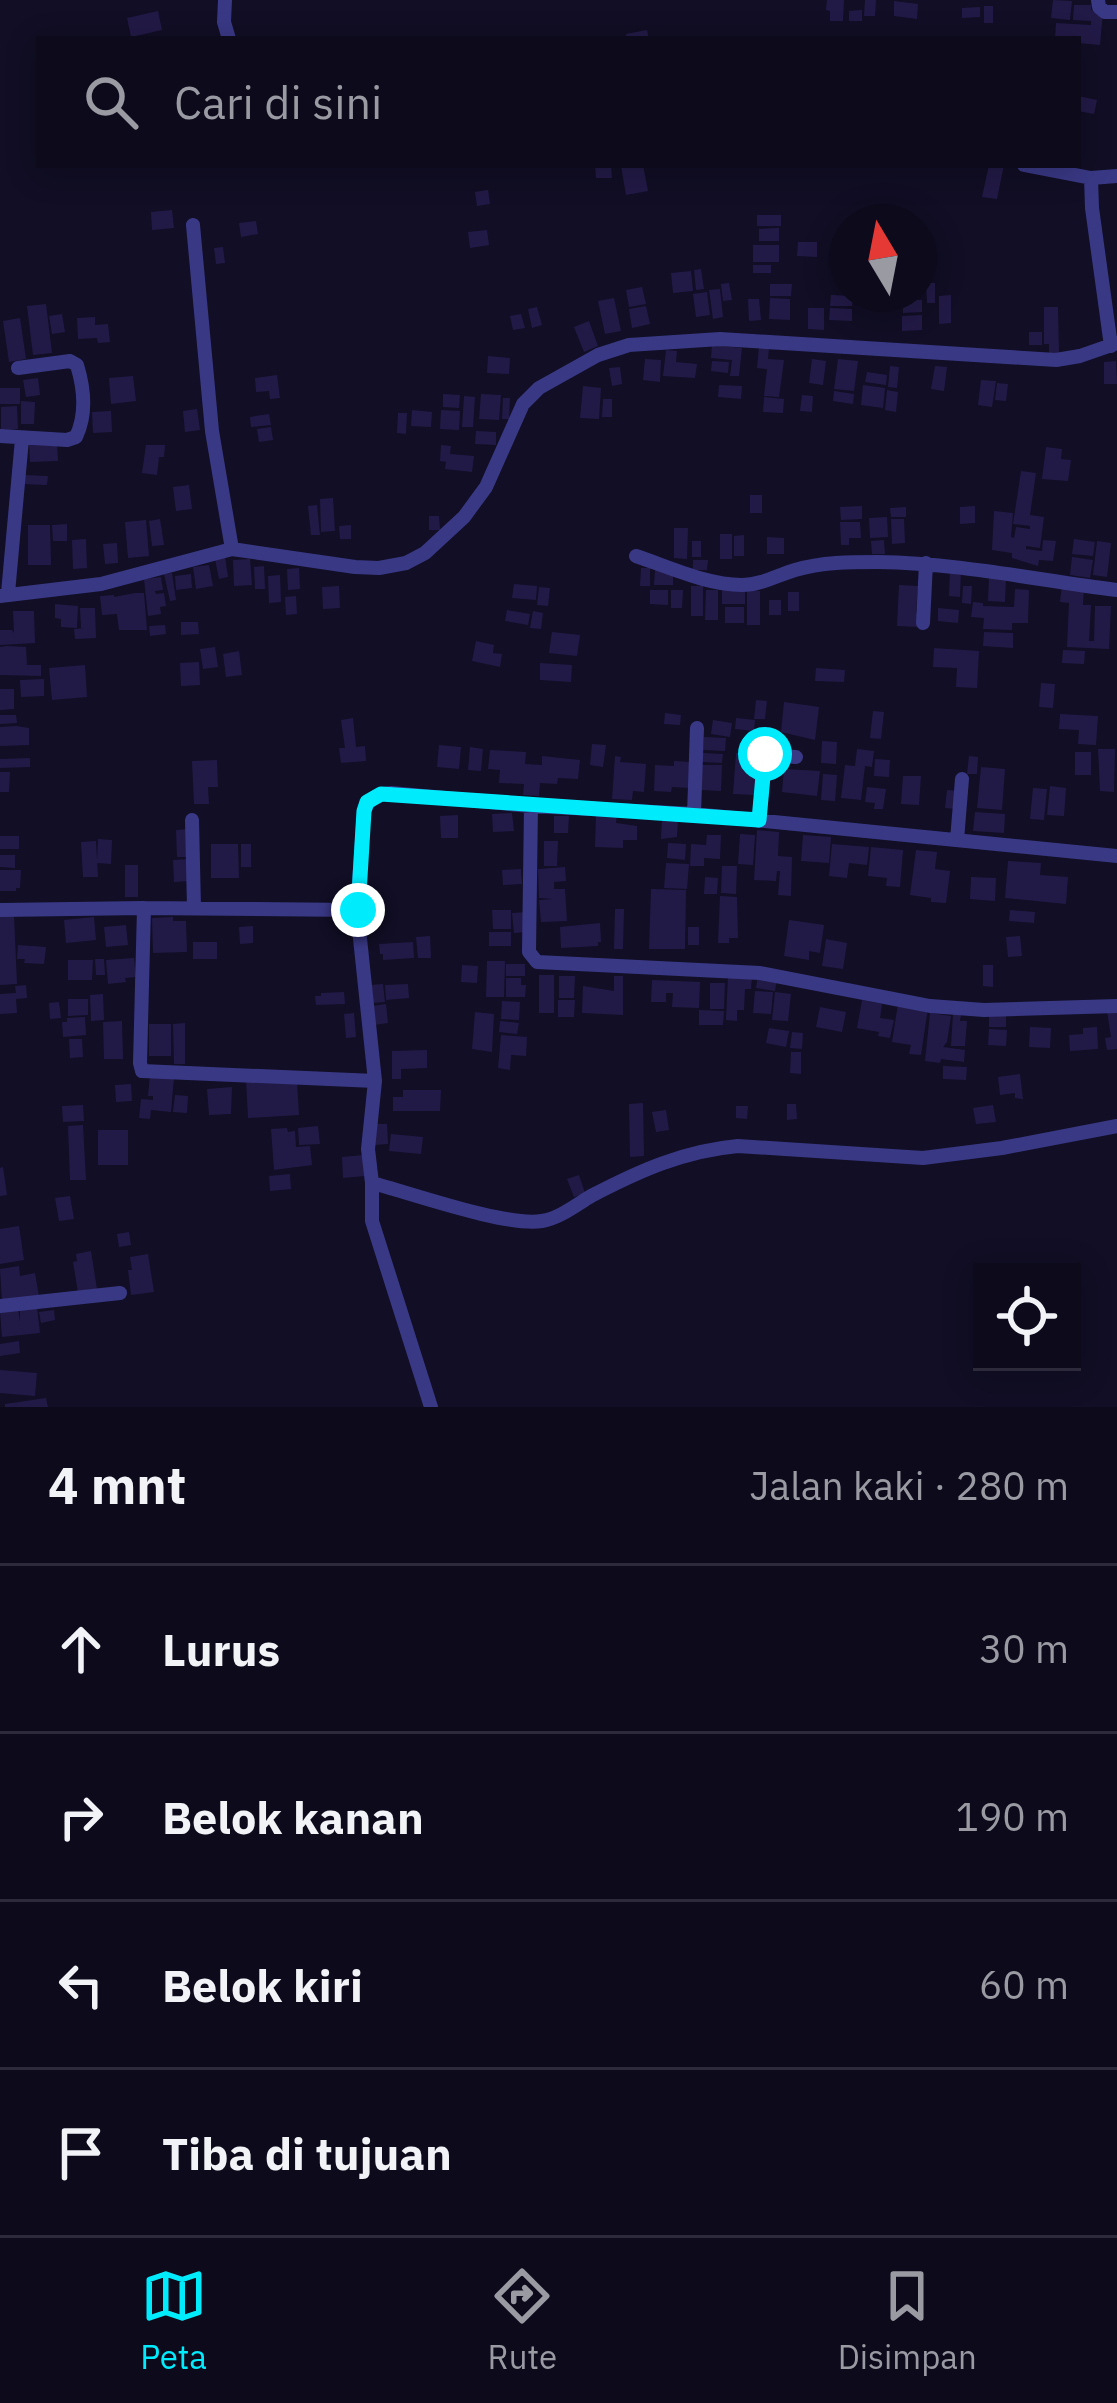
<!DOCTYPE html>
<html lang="id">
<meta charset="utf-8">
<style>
:root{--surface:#0d0a1c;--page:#161325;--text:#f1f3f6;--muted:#9a9aa3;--line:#2d2b3b;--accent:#00ecfd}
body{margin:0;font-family:"IBM Plex Sans",sans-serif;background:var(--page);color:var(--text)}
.controls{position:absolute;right:36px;bottom:36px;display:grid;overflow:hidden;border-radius:0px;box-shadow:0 6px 30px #0003}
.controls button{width:108px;height:108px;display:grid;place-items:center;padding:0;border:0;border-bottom:3px solid var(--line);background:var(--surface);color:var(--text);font:60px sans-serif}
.compass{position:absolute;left:829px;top:204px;width:108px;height:108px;border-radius:50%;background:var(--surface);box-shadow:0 6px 30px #0003;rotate:350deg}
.stop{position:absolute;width:36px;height:36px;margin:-27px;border:9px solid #00ecfd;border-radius:50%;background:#fff}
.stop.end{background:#00ecfd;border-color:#fff;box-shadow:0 3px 12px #0008}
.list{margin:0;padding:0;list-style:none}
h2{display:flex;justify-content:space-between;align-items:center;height:156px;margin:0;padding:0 48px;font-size:51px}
h2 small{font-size:39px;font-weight:400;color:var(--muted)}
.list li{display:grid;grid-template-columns:78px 1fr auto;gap:36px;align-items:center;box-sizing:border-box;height:168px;padding:0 48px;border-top:3px solid var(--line)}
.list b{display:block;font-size:45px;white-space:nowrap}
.list em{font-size:39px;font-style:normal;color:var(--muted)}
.icon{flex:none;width:66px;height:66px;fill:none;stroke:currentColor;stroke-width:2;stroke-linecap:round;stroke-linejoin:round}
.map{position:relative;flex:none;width:1117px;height:1407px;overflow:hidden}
.search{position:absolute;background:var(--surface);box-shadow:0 6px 30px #0003;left:36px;right:36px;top:36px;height:132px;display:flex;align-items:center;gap:30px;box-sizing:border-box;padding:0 42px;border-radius:0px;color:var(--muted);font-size:45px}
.sheet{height:828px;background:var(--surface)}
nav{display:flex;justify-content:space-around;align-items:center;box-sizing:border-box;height:168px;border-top:3px solid var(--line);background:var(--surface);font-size:33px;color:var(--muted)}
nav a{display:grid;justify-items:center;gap:6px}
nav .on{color:var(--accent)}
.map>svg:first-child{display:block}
.building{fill:#221a46}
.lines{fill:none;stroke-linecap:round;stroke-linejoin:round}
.street{stroke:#393885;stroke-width:14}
.route{stroke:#00ecfd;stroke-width:15}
</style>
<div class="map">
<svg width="1117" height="1407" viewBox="0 0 1117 1407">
<rect width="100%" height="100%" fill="#110e25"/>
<!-- building -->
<path class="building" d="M827,0H844L843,21H830V11L826,10Z
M865,0H876L875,16H864Z
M1053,0L1072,1L1070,20L1051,18Z
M894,1L918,4L917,19L894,16Z
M1074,5H1091V10L1103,11L1100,45L1078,43V39H1055L1056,23L1091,25V21L1073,20Z
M984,6H993V23H984Z
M980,7V17L962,18V8Z
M862,10V21H849V11Z
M158,11L162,30L131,37L127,18Z
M647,30L649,39H627L626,34Z
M1078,96L1097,100L1094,114L1078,111Z
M595,165H611L612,178H596Z
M625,165H643L648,191L626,195L621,166Z
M989,165H1004L997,199L982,197Z
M488,190L490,204L477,206L475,192Z
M172,210L174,228L152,230L151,212Z
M757,215H781V226H757Z
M256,221L258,234L241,237L239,223Z
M779,228V241H759V229Z
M487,230L489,245L470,248L468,232Z
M798,242H817V257L797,256Z
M753,245H779V262H753Z
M223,247L225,263L216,264L214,248Z
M753,265H771V273H753Z
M701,269L704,289L696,290L694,270Z
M691,271L693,291L673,293L671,273Z
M729,283L732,300L723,301L721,284Z
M926,283H935V303H927Z
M770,284H792L791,296H770Z
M642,287L646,304L629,307L626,290Z
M720,289L723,317L713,319L709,290Z
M707,292L710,315L696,317L693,294Z
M831,295L853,296L852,306H830Z
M951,295V323L939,324V296Z
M614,298L621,331L605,334L598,301Z
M770,298L790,299V320L769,319Z
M748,299H759L761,320L749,321Z
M903,300H922V312L903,313Z
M46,304L52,353L33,355L27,306Z
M646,306L650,324L632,328L629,309Z
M537,307L542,325L532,328L528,309Z
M1044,307H1058L1059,353H1049V344H1044Z
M808,308H824V330L808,329Z
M830,308L852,309V321L829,320Z
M62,314L65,332L52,334L49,316Z
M521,314L525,328L513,330L510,316Z
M922,315V330L902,331V316Z
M95,317V325L108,324L110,342L98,343L97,338L78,339L77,318Z
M20,318L26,359L9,362L3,321Z
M589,321L598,346L584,352L574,327Z
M1029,332H1042V345H1029Z
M712,345L742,348L739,376H730L732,360L711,358Z
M759,347L769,348L768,359L784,360L779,397L764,396L767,369L757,368Z
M666,350L677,351L676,362L697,364L695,378L663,376Z
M488,356L510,358L509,374L487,373Z
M645,359L661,360L660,382L643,380Z
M812,359L826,361L823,385L809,383Z
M838,359L858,361L854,391L834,389Z
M712,361L729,362L728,373L711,371Z
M1116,361L1117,384H1104V362Z
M890,366L899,367L897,388L888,387Z
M935,366L947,367L944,391L931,389Z
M620,367L622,384L612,386L609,368Z
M867,372L887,375L886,385L865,382Z
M277,375L280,398L270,399L269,391L256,392L255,378Z
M133,376L136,401L111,404L109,378Z
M38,378L40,395L26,397L23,380Z
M981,380L996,381L992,407L978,405Z
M997,383L1008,384L1006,401L995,400Z
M719,385L742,386L741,399L718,397Z
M863,385L885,388L883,408L861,405Z
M583,386L601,388L599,419L580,418Z
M0,388H20V404H0Z
M887,390L898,392L896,412L885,410Z
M834,391L854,394L853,404L833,401Z
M443,394L460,395L459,408L443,407Z
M481,394L501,395L499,420L479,419Z
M802,395L813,396L812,412L800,411Z
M464,396L475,397L473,427H462Z
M764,397L784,399L783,413L763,412Z
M503,398H510L509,419H502Z
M603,399H612V417H602Z
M21,401L35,402L34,424H21Z
M17,406L18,429L1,430V407Z
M197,409L200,430L185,432L183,411Z
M412,410L432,412L431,427L411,426Z
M441,410L460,411L459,430L440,429Z
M111,411L112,432L93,433L92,412Z
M398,413H407L406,434L397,433Z
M269,414L271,425L251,427L250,417Z
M271,427L273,440L259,442L257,429Z
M476,431L496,432V445L475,444Z
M57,443L58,461L30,462L29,444Z
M146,445H165L164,457H159L157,475L142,473Z
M441,445L451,446L450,454L474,456L472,472L445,469L446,462L440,461Z
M1046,447L1062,449L1061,459L1071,460L1068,481L1042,479Z
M1021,471L1036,473L1030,515L1044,517L1040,548L1026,546V549L1042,551L1043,540L1056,541L1053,561L1039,560L1038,566L1012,558V553L992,550L994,511L1013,513L1011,537L1014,538L1016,527L1030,529V526L1013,524Z
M23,475L48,476L47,485L23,484Z
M189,485L192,509L176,511L173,487Z
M750,495H762V513H750Z
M333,498L335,531L321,532L320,499Z
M317,505L320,535H311L308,506Z
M862,506V519L841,520L840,507Z
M975,506V523L960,524V507Z
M906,507V517H891L890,508Z
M429,516H439L440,530H429Z
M887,517L888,537L870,538L869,518Z
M160,519L164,545L152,546L149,521Z
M891,519H904L905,543L892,544Z
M146,520L149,556L128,558L125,522Z
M840,522H860L861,538H849V545H841Z
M67,524V541H53L52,525Z
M28,525H50L51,565H28Z
M351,525V539H340L339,526Z
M674,528H688L687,559L674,558Z
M720,534H732V559H720Z
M744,535V556H734V536Z
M767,537L784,538V554H767Z
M86,539L87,568L73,569L72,540Z
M1074,539L1095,542L1093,556L1072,554Z
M884,540L885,554H872L871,541Z
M692,541H701V557H692Z
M1097,541L1111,543L1107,577L1093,575Z
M117,543L118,563L105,564L103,544Z
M225,557L228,577L219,579L215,559Z
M1072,557L1093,560L1090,578L1070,575Z
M250,559L252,585L234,586L233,560Z
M693,560H708L707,570H693Z
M209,565L213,586L196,589L193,567Z
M264,566L265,589H255L254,567Z
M299,568L300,589L288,590L287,569Z
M641,568H650V586H640Z
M655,570H673V585H654Z
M950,570H961L960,597L949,596Z
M172,573L176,600L170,601L164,574Z
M191,574L192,588L176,590L175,576Z
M280,575L281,602L269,603L268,576Z
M161,577L163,590L155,591L156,594L164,593L166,606L160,607L161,614L148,616L144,579Z
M989,578L1006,579L1005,602L988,601Z
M514,584L537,586L536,600L512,598Z
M899,585L918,586L916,613H920L919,627L897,626Z
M1062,585L1084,587L1083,605H1091L1089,641H1094L1095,606H1111L1109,649L1067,647L1069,603L1060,602Z
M339,586L340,608L323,609L322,587Z
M691,586H703V616H691Z
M963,586H972L971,604L962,603Z
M539,587L550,588L548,606L537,605Z
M722,589H745V604H722Z
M1015,589L1029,590L1028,623H1012V630L983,629L984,618L971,617L973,602L983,603V606L1014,607Z
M650,590H668V605L650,604Z
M671,590H683L682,608H671Z
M706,590H718V620H705Z
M747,590L760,591V625H747Z
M788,592H799V611H788Z
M135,593H144L147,630H119L117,614L102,615L100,596L114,595V597Z
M296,596L297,614L286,615L285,597Z
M769,600H781V615H769Z
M55,604L78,606L77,628L61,627V619L55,618Z
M725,607H744V623H725Z
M80,608H95L96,638L75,639L74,629L85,628H81Z
M938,608L959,610L958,623L938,621Z
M507,610L530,614L528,625L505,621Z
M13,611H34L35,643L0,645V630H12L14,633Z
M533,611L543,613L541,629L530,628Z
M181,622H198L199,634L181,635Z
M165,625L166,634L150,636L149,626Z
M552,632L580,635L577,656L549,653Z
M984,632L1013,633V648L983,646Z
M476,641L494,645L493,653L502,654L500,667L472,661Z
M7,646L26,647L27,665H41V676L0,675V647Z
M215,647L218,667L203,669L200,649Z
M934,648L979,651L977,688L956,687L957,668L933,667Z
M1063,650L1085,651L1084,664L1062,663Z
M239,651L242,675L226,677L223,654Z
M199,662L200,685L181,686L180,663Z
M540,663L572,665L571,682L540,680Z
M85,665L87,697L52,700L49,668Z
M816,668L845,670L844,682L815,681Z
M44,679V696L21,697L20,680Z
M1041,683L1055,684L1053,708L1039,707Z
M0,689H14V709L0,710Z
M756,700L767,701L765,719H754Z
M784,702L819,707L815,740L781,732Z
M873,711L884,712L881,739L870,738Z
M665,713L681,715L680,725L664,724Z
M1060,714L1098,716L1096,745L1078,744L1079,730L1059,729Z
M0,715H16L17,723L0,724Z
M353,718L356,747L365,746L366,761L341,763L339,748H345L341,720Z
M736,718L755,720L754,731L735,729Z
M713,720L732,723L730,737L711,734Z
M16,726L29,728V745L0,746V727Z
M704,737L726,738L725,751L703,750Z
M822,741L837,742L836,764L821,763Z
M592,744L606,745L603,767L590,765Z
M439,745L461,747L459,769L437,767Z
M742,745L757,746L756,756L771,757L769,792L754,791V795L733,794L736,753H742Z
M470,747L483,749L481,771L468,770Z
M857,749L874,751L872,767L865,766L861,800L841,798L845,765L855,766Z
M1098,749H1115L1114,792L1100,791Z
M490,750L526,752L525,764L542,765V756L580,760L578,779L558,778L557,784L540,783L539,796L523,795L524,784L499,783L500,770L488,769Z
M1075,752H1091V775H1075Z
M703,753L723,754L722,763L702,762Z
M615,756L621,757L620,762L646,764L644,792L633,791L632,800L612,799Z
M969,756L978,757L977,774H967Z
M30,758V767L0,768V759Z
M875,759L890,760L889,777L874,776Z
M217,760L218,787H208L209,804H194L192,761Z
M674,761L691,762L690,788L672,787L671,792L654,791L655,765L674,766Z
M701,765H722L721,791L701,790Z
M981,767L1005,769L1002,810L977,808Z
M784,769L820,771L817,796L782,792Z
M0,772H10L9,792H0Z
M823,774L837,775L835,801L821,800Z
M903,776H921L919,805L901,804Z
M1050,786L1066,788L1064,816L1047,815Z
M867,787L886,789L883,809H874L875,803L865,802Z
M1033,788L1047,789L1044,820L1030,819Z
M947,790L960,791L958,809L945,808Z
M975,812L1005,814L1004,833L973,831Z
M512,813L514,831L493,832L492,814Z
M596,814L617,815L616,823L637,826V840H623V848L595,847Z
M458,815V838H441L440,816Z
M554,816H569L568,833H554Z
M662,818L678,819L677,837L661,839Z
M188,829L189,857H177L176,830Z
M757,830L779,832L778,856L792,857L791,896L778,895L780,871H777L776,881L754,880Z
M740,834L755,835L753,865L738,864Z
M707,835H721L720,859L704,858V866H690L691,844L706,845Z
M803,835L831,837L829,863L801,861Z
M0,836H19V849H0Z
M98,839L112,840L111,864L97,863Z
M96,841L98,877H83L81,842Z
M544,841H558L557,866H544Z
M668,843L686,844L685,860L667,858Z
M211,844H238L239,878H211Z
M241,844H251V867H241Z
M832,844L869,847L867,865L849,863L847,878L829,876Z
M871,847L903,850L900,887L886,886L887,878L868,876Z
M916,850L937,852L935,869L950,871L946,903L931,902V898L910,895Z
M0,855H15V868L0,867Z
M189,859V881L174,882L173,860Z
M1008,861L1041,863L1040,875L1068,877L1066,904L1005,898Z
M666,863L689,864L687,889L664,888Z
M125,865H138V897H125Z
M722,866H737L736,894L721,893Z
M565,867L566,881L554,882V889H565L567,921L541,922L539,900L553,899L539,898L538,869Z
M521,869L522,884L503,885L502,870Z
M0,870H21L20,888H16V891H0Z
M705,877L718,878L717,894H704Z
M971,877L996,878L995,901L970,899Z
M651,889L686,890L685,949H649Z
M720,896L737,897L738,938H729V943H718Z
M615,909H624L623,949H614Z
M492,910H511V929H493Z
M1010,910L1035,912L1034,923L1009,921Z
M527,912L528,932L514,933L512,913Z
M14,915L17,984L0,985V916Z
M94,917L96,940L66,943L64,920Z
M173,917V921H186L187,952L153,953L152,918Z
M789,920L824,925L820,953L809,951V960L784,956Z
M600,923L601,942H598V946L561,948L560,927Z
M126,925L128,945L106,947L104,927Z
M253,926V943L240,944L239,927Z
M688,927H699V945H688Z
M489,932H511V946H489Z
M430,936L431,958H418L416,937Z
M1020,936L1022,956L1008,957L1006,937Z
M826,939L847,943L843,969L822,966Z
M193,942H217V959H193Z
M413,942L414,958L383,960V954H380L379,944Z
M18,945L46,947L44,964L24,963L25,959H17Z
M134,958L136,977L125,978L126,982L108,984L106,960Z
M95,959H104L105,975H96Z
M68,960H93L92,980H68Z
M487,961H505L504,997H486Z
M506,964H525V976H506Z
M462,965L478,966L477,983L461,982Z
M983,965H993V987L983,986Z
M539,975H554V1013H539Z
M758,975L777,977L775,991L756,988Z
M559,976H575L574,998H559Z
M614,976H623V1015L582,1013L583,986L614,991Z
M728,976L752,977L751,989H745L744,1010H737V1021L726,1020Z
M506,978H521V985H526L525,997H506Z
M652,980L700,982L699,1008L672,1007L673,993H666V1002H651Z
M710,983H725L724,1009H710Z
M383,984L385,1002L372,1003L370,985Z
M408,984L409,998L386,1000L385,985Z
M26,985L27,998L16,999L17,1013L0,1014V994L16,993L15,986Z
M755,991L773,992L771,1014L753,1013Z
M344,992L345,1004L316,1005L315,996H321V993Z
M775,992L791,994L788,1021L772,1020Z
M103,994L104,1020L91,1021L90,995Z
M68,999H88V1015L68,1016Z
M558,1000H575L574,1017H558Z
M862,1000L882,1004L880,1018L894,1020L890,1038L878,1036L879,1032L857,1028Z
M502,1001L520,1002L519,1020L501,1019Z
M59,1002L61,1018L50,1019L49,1003Z
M386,1004L388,1023L374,1025L372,1006Z
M898,1004L928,1008L921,1055L909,1054L911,1045L892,1042Z
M820,1007L846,1012L842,1032L816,1027Z
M1117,1009V1049L1107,1050L1105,1038L1111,1037L1107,1011Z
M699,1010L724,1011L723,1025H699Z
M989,1011L1006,1012V1027H989Z
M475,1012L494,1014L492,1052L472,1049Z
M354,1013L356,1037L346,1038L344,1014Z
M930,1013L951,1016L947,1042L943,1047L965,1050L964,1062L941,1059L940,1063L925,1061Z
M953,1014L961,1015L960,1021H967L965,1046H951Z
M85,1017L86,1035L63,1037L62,1022H67V1018Z
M122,1021L123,1059H104L103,1022Z
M500,1021L519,1023L517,1034L499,1032Z
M185,1023V1064H174L173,1024Z
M149,1024H171V1056H149Z
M1030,1027L1051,1028L1050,1048L1029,1047Z
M1097,1027L1098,1049L1070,1051L1069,1035L1083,1034V1028Z
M769,1028L789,1031L786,1047L766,1043Z
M989,1029L1007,1030L1006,1046L988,1045Z
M792,1032L803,1033L802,1049L790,1048Z
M501,1035L527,1037L526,1056L511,1055L510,1070L498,1068Z
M69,1039H82L83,1057L70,1058Z
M427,1050V1068L401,1069V1079H392V1051Z
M791,1052H801V1074L790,1073Z
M943,1066L967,1067L966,1080L943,1079Z
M1020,1074L1023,1099L1015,1098V1093L1000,1095L998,1077Z
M150,1075L174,1077L171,1112L151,1110L150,1119L139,1118L141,1099L153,1100V1096H148Z
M246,1079L297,1081L299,1115L248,1118Z
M131,1084L132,1101L116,1102L115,1085Z
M232,1087L231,1114L209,1115L207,1089Z
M403,1090H441L440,1111H393V1097H403Z
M175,1095L188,1096L187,1113L173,1112Z
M643,1103L644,1156L630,1157L629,1104Z
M787,1104H796L797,1119L787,1120Z
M83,1105L84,1121L63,1122L62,1106Z
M993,1105L996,1122L976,1124L973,1108Z
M736,1106H748L747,1119L736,1118Z
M666,1110L669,1130L656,1132L652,1112Z
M373,1124H387L388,1144L374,1145Z
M83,1125L86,1180H70L68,1126Z
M318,1126L320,1144L299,1145L298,1128Z
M287,1128L288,1132L295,1131L296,1147L310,1146L312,1165L274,1170L271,1129Z
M98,1130H128V1165H98Z
M391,1134L423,1137L421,1154L389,1151Z
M363,1155L365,1176L343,1178L342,1157Z
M3,1167L7,1195L0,1196V1168Z
M290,1174L291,1189L270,1191L269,1176Z
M579,1175L585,1193L574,1197L567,1179Z
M70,1196L74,1219L59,1221L55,1198Z
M19,1226L24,1260L0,1264V1229Z
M129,1232L131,1245L119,1247L117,1234Z
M91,1251L97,1289L78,1292L73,1262L77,1261L76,1254Z
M148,1254L154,1292L131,1295L128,1270H132L130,1257Z
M19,1266L20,1276L35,1273L39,1296L2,1302L0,1269Z
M37,1307L40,1333L2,1337L0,1311L18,1308L20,1322V1309Z
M54,1310L55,1320L41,1323L39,1312Z
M19,1341L20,1353L0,1356V1344Z
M0,1370L37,1373L35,1396L0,1393Z
M46,1398L48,1407H5V1404Z"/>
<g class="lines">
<!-- street -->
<path class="street" d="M225,0L224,22L229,39
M1098,0L1099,7L1105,12H1117
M1024,165L1091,178L1092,208L1111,346
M1091,178L1117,176
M193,225L212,431L232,549
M0,436L67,440L76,437C87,414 84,388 77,365L70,361L18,368
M636,556C669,567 707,585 742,585C761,585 778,575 795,570C822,562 850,562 878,562C959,563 1037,580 1117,590
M8,593L22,439
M0,596L101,584L232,549L355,567L379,568L406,563L425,553L464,517L486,487L523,404L539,388L598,355L629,345L720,339L1056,360L1080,356L1117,343
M923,623L926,563
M531,806L529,952L537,962L760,973L930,1006L984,1010L1117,1006
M694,814L697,728
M192,820L194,908
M759,821L765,755L796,757
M957,840L962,779
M144,908L140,1063L142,1071L375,1081
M0,910L144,908L357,910
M372,1183C411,1193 506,1227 542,1221C560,1218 576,1205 591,1196C639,1171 683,1151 738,1146L923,1158L1002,1148L1117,1126
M0,1306L120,1293
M431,1407L372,1221V1183L368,1149L375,1081L357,910L364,811C369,798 378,794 391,793L531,806L694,814L1117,856"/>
</g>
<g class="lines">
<!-- route -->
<path class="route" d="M358,910L364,811L367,802L381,794L759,820L765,754"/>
</g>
</svg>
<div class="controls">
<button><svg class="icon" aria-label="locate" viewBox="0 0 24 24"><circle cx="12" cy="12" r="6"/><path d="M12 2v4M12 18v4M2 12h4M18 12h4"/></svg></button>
</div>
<svg class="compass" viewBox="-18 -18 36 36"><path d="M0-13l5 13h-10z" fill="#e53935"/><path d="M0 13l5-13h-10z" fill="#9a9aa3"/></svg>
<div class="stop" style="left:765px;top:754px"></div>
<div class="stop end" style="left:358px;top:910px"></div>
<div class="search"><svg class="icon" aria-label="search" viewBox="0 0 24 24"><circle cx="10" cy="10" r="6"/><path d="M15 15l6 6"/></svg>Cari di sini</div>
</div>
<section class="sheet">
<h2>4 mnt<small>Jalan kaki · 280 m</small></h2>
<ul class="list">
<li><svg class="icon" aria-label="ahead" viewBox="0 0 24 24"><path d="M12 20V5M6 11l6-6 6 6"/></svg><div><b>Lurus</b></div><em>30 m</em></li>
<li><svg class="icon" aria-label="right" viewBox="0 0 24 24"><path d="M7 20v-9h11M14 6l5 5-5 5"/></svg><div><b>Belok kanan</b></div><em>190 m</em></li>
<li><svg class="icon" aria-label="left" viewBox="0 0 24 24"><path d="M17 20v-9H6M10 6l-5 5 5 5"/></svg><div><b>Belok kiri</b></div><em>60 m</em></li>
<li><svg class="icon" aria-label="arrive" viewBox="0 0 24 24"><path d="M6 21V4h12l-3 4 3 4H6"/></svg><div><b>Tiba di tujuan</b></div></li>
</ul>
</section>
<nav>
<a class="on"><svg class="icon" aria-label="map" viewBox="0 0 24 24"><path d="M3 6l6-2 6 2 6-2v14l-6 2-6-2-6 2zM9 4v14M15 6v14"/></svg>Peta</a>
<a><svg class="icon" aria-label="directions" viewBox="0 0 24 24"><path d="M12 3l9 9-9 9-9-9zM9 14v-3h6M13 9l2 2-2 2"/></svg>Rute</a>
<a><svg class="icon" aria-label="saved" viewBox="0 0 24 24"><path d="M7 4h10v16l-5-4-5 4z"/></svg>Disimpan</a>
</nav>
